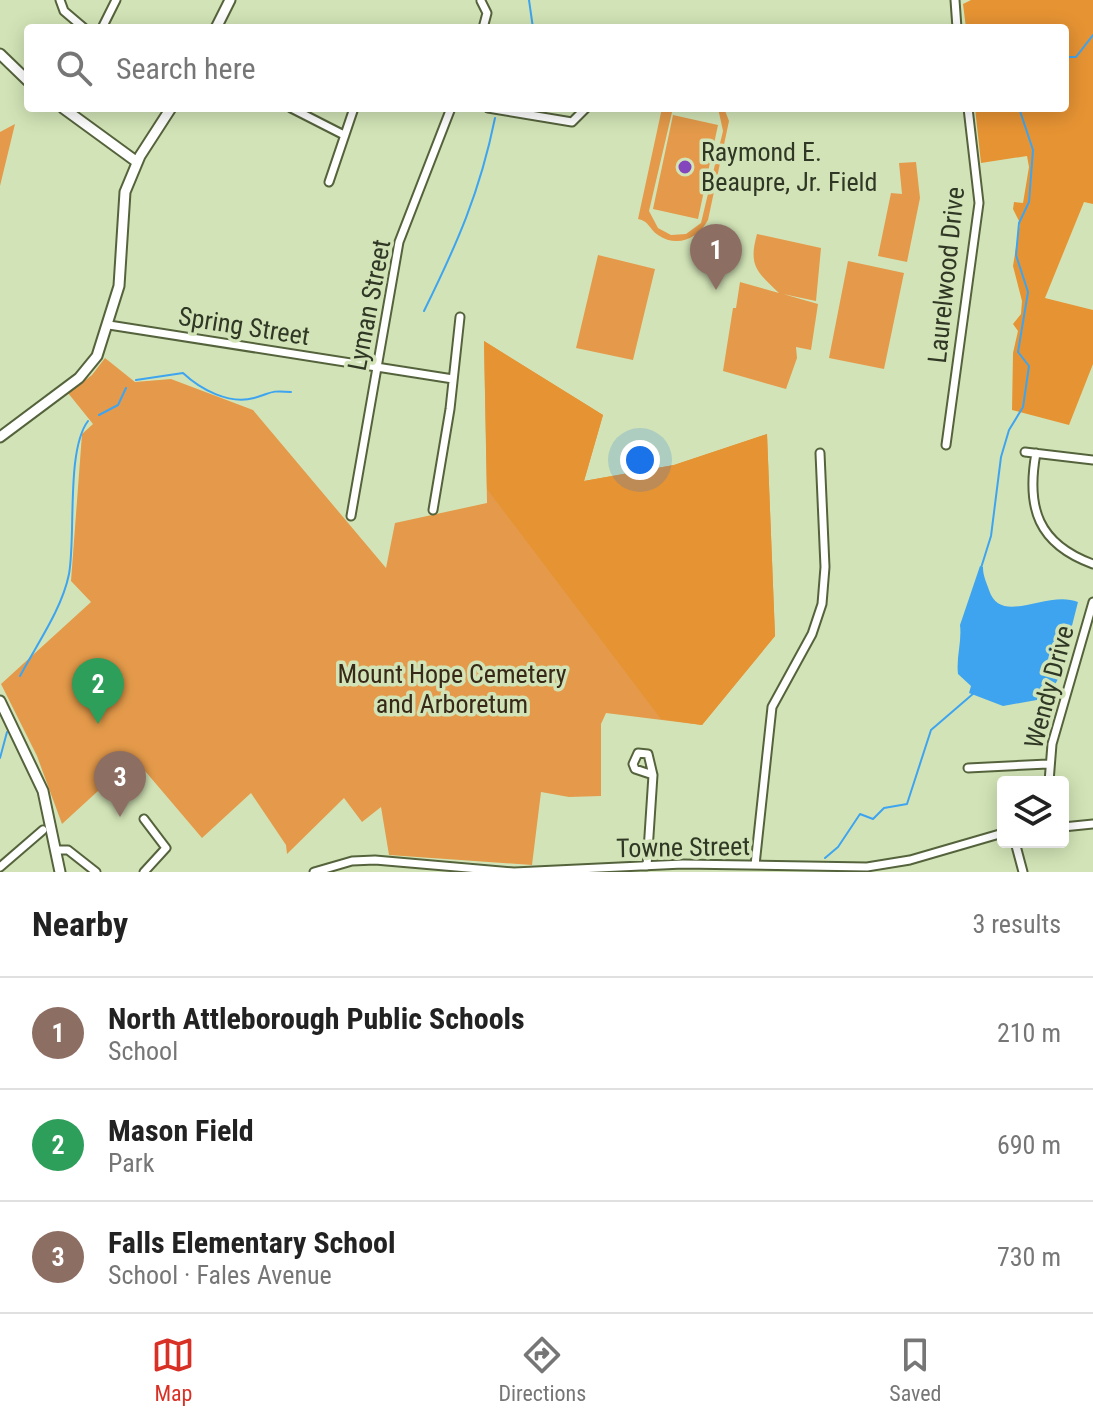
<!DOCTYPE html>
<meta charset="utf-8">
<style>
:root{--surface:#fff;--page:#f2f2f2;--text:#222;--muted:#767676;--line:#e0e0e0;--accent:#d93025}
body{margin:0;font-family:"Roboto Condensed",sans-serif;background:var(--page);color:var(--text)}
.controls{position:absolute;right:24px;bottom:24px;display:grid;overflow:hidden;border-radius:8px;box-shadow:0 4px 20px #0003}
.controls button{width:72px;height:72px;display:grid;place-items:center;padding:0;border:0;border-bottom:2px solid var(--line);background:var(--surface);color:var(--text);font:40px sans-serif}
.you{position:absolute;left:640px;top:460px;width:28px;height:28px;margin:-20px;border:6px solid #fff;border-radius:50%;background:#1a73e8;box-shadow:0 0 0 12px #1a73e833}
.badge{display:grid;place-items:center;width:52px;height:52px;border-radius:50%;background:var(--accent);color:#fff;font-size:26px;font-weight:700}
.pin{position:absolute;translate:-50% -66px;filter:drop-shadow(0 2px 4px #0008)}
.pin::after{content:'';position:absolute;top:42px;width:28px;height:24px;background:inherit;clip-path:polygon(0 0,100% 0,50% 100%)}
.list{margin:0;padding:0;list-style:none}
h2{display:flex;justify-content:space-between;align-items:center;height:104px;margin:0;padding:0 32px;font-size:34px}
h2 small{font-size:26px;font-weight:400;color:var(--muted)}
.list li{display:grid;grid-template-columns:52px 1fr auto;gap:24px;align-items:center;box-sizing:border-box;height:112px;padding:0 32px;border-top:2px solid var(--line)}
.list b{display:block;font-size:30px;white-space:nowrap}
.list p{margin:0;font-size:26px;white-space:nowrap;color:var(--muted)}
.list em{font-size:26px;font-style:normal;color:var(--muted)}
.icon{flex:none;width:44px;height:44px;fill:none;stroke:currentColor;stroke-width:2;stroke-linecap:round;stroke-linejoin:round}
.map{position:relative;flex:none;width:1093px;height:872px;overflow:hidden}
.search{position:absolute;background:var(--surface);box-shadow:0 4px 20px #0003;left:24px;right:24px;top:24px;height:88px;display:flex;align-items:center;gap:20px;box-sizing:border-box;padding:0 28px;border-radius:8px;color:var(--muted);font-size:30px}
.sheet{height:440px;background:var(--surface)}
nav{display:flex;justify-content:space-around;align-items:center;box-sizing:border-box;height:112px;border-top:2px solid var(--line);background:var(--surface);font-size:22px;color:var(--muted)}
nav a{display:grid;justify-items:center;gap:4px}
nav .on{color:var(--accent)}
.map>svg:first-child{display:block}
.green{fill:#e49a4a}
.forest{fill:#e69333}
.water{fill:#3ea4f0}
.lines{fill:none;stroke-linecap:round;stroke-linejoin:round}
.stream{stroke:#3ea4f0;stroke-width:2}
.street-casing{stroke:#55633c;stroke-width:11}
.secondary-casing{stroke:#55633c;stroke-width:13}
.street{stroke:#fff;stroke-width:7}
.secondary{stroke:#fff;stroke-width:9}
.poi-dot{fill:#8446bc;stroke:#d2e4b7;stroke-width:3}
.labels{text-anchor:middle;stroke-width:7;stroke-linejoin:round;paint-order:stroke}
.poi-label{font-size:26px;fill:#303725;stroke:#d2e4b7;text-anchor:start}
.street-label{font-size:26px;fill:#303725;stroke:#d2e4b7}
.park-label{font-size:26px;fill:#372818;stroke:#d2e4b7}
</style>
<div class="map">
<svg width="1093" height="872" viewBox="0 0 1093 872">
<rect width="100%" height="100%" fill="#d2e4b7"/>
<!-- green -->
<path class="green" d="M662,108H673L649,211L658,228L671,235L686,234L701,223L723,131L718,108H724L729,121L708,220C698,239 677,248 658,235C649,229 649,221 638,219Z
M673,115L718,125L698,219L653,209Z
M15,124L0,186V132Z
M916,162L920,198L907,262L878,256L891,193L902,194L899,163Z
M757,234L821,248L816,301L783,294L818,304L811,350L796,347L797,358L786,389L723,371L733,308H736L740,282L779,293C757,272 748,266 757,234Z
M598,255L655,269L633,360L576,348Z
M848,261L904,273L884,369L829,358Z
M484,341L603,415L584,481L674,465L767,434L775,636L702,725L606,713L601,724V796L569,797L541,792L532,865L389,855L381,807L362,822L344,798L287,854L286,845L251,793L202,838L134,758L62,824L37,756L1,684L91,602L71,581L82,434L93,424L68,393L92,375L105,358L135,382L171,379L253,410L386,568L395,523L487,503Z"/>
<!-- forest -->
<path class="forest" d="M971,0H1093V204L1084,202L1045,298L1093,310V364L1069,425L1012,410L1013,353L1018,331L1013,324L1021,314L1022,301L1013,266L1020,223L1013,209L1014,202L1023,203L1029,167L1027,156L981,163L975,108H1065V28H966L963,4Z
M484,341L603,415L584,481L674,465L767,434L775,636L702,725L661,719L487,489Z"/>
<!-- water -->
<path class="water" d="M980,566L983,567C983,576 986,581 989,590C1001,627 1047,589 1078,602L1059,677L1048,698L1003,706L969,693L971,686L958,674C956,657 962,642 960,625Z"/>
<g class="lines">
<!-- stream -->
<path class="stream" d="M529,0L533,28
M1065,57H1076L1093,35
M424,311C457,244 480,192 495,118
M136,380L183,373C200,389 229,405 254,398C272,393 269,390 291,392
M99,415L118,405L126,388
M981,568L991,536L1001,457L1009,430L1023,407L1029,366L1018,352L1028,292L1016,255L1019,223L1029,202L1033,150L1019,108
M20,676C37,644 62,609 69,574C76,535 66,450 88,421
M0,758L7,732
M825,858L838,847L860,814L873,819L884,808L907,804L931,730L974,693"/>
<defs>
<path id="street" d="M60,0L64,11L84,28
M955,0L957,28
M481,1L487,13L483,28
M102,28L116,0
M291,108L344,135
M488,108L572,122L586,108
M329,182L354,108
M109,325L453,379
M946,445L979,203L968,108
M1025,452L1093,460
M1036,453C1026,508 1038,544 1093,564
M433,510L450,409L460,317
M351,516L399,242L451,108
M968,768L1048,764
M1049,782L1052,744L1093,602
M1063,827L1093,824
M1015,842L1023,872
M57,850H68L96,872
M755,865L772,707L812,634L822,604L825,567L820,453
M647,866L653,775L635,769L633,764L638,753L648,754L653,775
M0,867L43,830
M144,872L166,848L144,819
M314,872L352,861L375,860L514,872L683,864L867,867L910,860L1003,833"/>
<path id="secondary" d="M216,28L230,0
M0,54L28,81
M63,108L137,162
M0,437L79,378L97,356L119,286L125,192L140,156L171,108
M0,701L43,791L60,872"/>
</defs>
<!-- street casing -->
<use href="#street" class="street-casing"/>
<!-- secondary casing -->
<use href="#secondary" class="secondary-casing"/>
<!-- street -->
<use href="#street" class="street"/>
<!-- secondary -->
<use href="#secondary" class="secondary"/>
</g>
<!-- markers -->
<circle class="poi-dot" cx="685" cy="167" r="8"/>
<g class="labels">
<!-- poi labels -->
<g class="poi-label">
<text x="701" y="161">Raymond E.<tspan x="701" dy="30">Beaupre, Jr. Field</tspan></text>
</g>
<!-- street labels -->
<g class="street-label">
<text transform="translate(946 275) rotate(-84)" y="9">Laurelwood Drive</text>
<text transform="translate(369 305) rotate(-79)" y="9">Lyman Street</text>
<text transform="translate(244 326) rotate(9)" y="9">Spring Street</text>
<text transform="translate(1049 687) rotate(-75)" y="9">Wendy Drive</text>
<text transform="translate(683 847) rotate(-1)" y="9">Towne Street</text>
</g>
<!-- park labels -->
<g class="park-label">
<text x="452" y="683">Mount Hope Cemetery<tspan x="452" dy="30">and Arboretum</tspan></text>
</g>
</g>
</svg>
<div class="controls">
<button><svg class="icon" aria-label="layers" viewBox="0 0 24 24"><path d="M12 4l9 5-9 5-9-5zM3 14l9 5 9-5"/></svg></button>
</div>
<div class="you"></div>
<div class="pin badge" style="left:716px;top:290px;background:#8d6e63">1</div>
<div class="pin badge" style="left:98px;top:724px;background:#2e9e5b">2</div>
<div class="pin badge" style="left:120px;top:817px;background:#8d6e63">3</div>
<div class="search"><svg class="icon" aria-label="search" viewBox="0 0 24 24"><circle cx="10" cy="10" r="6"/><path d="M15 15l6 6"/></svg>Search here</div>
</div>
<section class="sheet">
<h2>Nearby<small>3 results</small></h2>
<ul class="list">
<li><span class="badge" style="background:#8d6e63">1</span><div><b>North Attleborough Public Schools</b><p>School</p></div><em>210 m</em></li>
<li><span class="badge" style="background:#2e9e5b">2</span><div><b>Mason Field</b><p>Park</p></div><em>690 m</em></li>
<li><span class="badge" style="background:#8d6e63">3</span><div><b>Falls Elementary School</b><p>School · Fales Avenue</p></div><em>730 m</em></li>
</ul>
</section>
<nav>
<a class="on"><svg class="icon" aria-label="map" viewBox="0 0 24 24"><path d="M3 6l6-2 6 2 6-2v14l-6 2-6-2-6 2zM9 4v14M15 6v14"/></svg>Map</a>
<a><svg class="icon" aria-label="directions" viewBox="0 0 24 24"><path d="M12 3l9 9-9 9-9-9zM9 14v-3h6M13 9l2 2-2 2"/></svg>Directions</a>
<a><svg class="icon" aria-label="saved" viewBox="0 0 24 24"><path d="M7 4h10v16l-5-4-5 4z"/></svg>Saved</a>
</nav>
